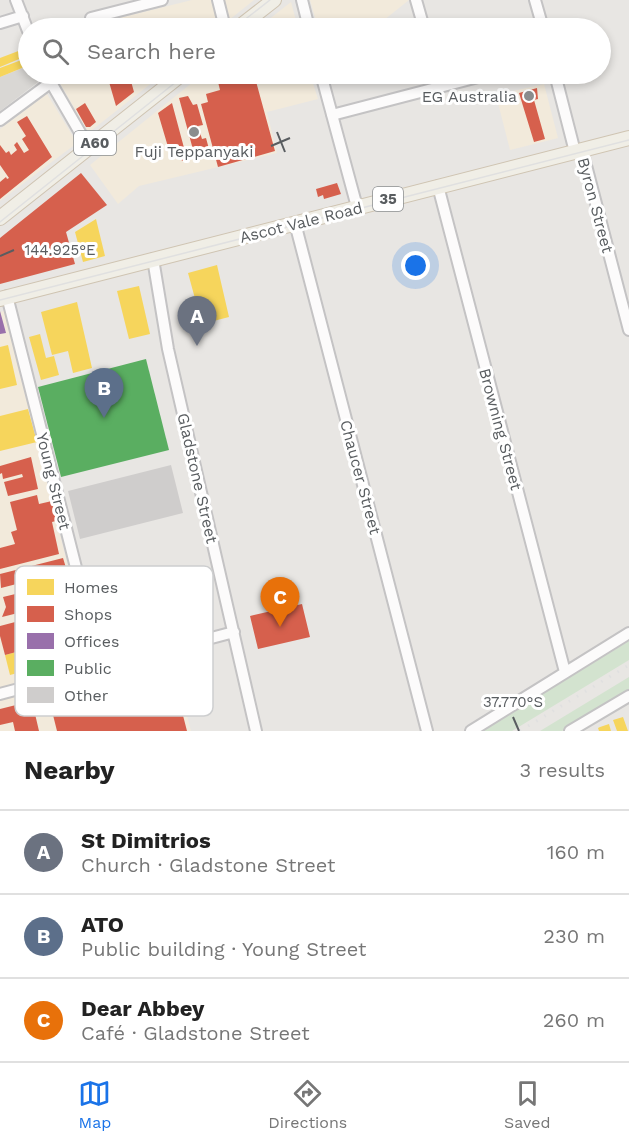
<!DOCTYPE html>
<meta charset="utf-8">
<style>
:root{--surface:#fff;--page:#f6f6f6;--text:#222;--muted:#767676;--line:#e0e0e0;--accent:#1a73e8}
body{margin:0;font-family:"Work Sans",sans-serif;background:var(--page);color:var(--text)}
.you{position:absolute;left:416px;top:266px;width:21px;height:21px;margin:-15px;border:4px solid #fff;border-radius:50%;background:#1a73e8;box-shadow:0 0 0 9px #1a73e833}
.badge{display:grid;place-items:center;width:39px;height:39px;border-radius:50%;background:var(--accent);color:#fff;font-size:20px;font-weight:700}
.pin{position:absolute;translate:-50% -50px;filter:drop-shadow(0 2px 3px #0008)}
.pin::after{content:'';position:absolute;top:32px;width:21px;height:18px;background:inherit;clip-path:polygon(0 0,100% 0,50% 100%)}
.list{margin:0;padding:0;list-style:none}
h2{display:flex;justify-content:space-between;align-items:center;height:78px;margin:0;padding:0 24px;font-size:26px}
h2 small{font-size:20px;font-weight:400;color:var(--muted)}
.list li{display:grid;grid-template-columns:39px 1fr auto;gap:18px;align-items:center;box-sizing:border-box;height:84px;padding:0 24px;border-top:2px solid var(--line)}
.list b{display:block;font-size:22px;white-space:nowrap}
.list p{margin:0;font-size:20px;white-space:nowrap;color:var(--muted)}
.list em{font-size:20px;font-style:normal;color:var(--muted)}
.icon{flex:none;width:33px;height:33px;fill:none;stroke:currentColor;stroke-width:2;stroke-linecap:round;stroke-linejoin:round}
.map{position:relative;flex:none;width:629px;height:731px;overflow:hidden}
.search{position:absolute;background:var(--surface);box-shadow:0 3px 9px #0003;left:18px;right:18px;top:18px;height:66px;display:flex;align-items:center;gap:15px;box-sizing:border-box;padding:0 21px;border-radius:33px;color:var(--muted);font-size:22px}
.sheet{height:330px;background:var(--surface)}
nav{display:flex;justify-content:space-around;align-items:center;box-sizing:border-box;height:84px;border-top:2px solid var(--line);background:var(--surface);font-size:16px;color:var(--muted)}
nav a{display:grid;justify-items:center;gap:3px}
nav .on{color:var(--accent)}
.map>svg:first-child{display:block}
.commercial{fill:#f2eadb}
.industrial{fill:#d9d7d4}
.green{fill:#d3e3cf}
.homes{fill:#f6d55c}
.shops{fill:#d6604d}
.offices{fill:#9970ab}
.public{fill:#5aae61}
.building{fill:#cfcdcc}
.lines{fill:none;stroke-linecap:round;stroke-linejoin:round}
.minor-casing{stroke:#c4c3c4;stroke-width:14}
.major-casing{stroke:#cfc4b2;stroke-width:16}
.minor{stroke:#fcfbfb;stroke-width:10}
.major{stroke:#f0eee6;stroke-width:14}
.tram{stroke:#e0e0e0;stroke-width:1.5}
.rail{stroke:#e0e0e0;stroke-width:3;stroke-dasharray:1.5 8;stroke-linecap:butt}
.ticks{fill:none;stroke:#595d60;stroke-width:2}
.poi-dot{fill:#8b8d8e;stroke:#fff;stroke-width:2}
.labels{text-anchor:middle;stroke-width:6;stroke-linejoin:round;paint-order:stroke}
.shield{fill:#fff;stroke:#8b8e90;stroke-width:1.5}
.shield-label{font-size:15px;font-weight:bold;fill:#595d60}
.poi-label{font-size:16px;fill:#595d60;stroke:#fff;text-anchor:end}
.street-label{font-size:16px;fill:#595d60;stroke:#fff}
.key{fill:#fff;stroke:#cdcecf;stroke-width:1.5}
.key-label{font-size:16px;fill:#595d60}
.ticks-label{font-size:15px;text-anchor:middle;fill:#595d60;stroke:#fff;stroke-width:6;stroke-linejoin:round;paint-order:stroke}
</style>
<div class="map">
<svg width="629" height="731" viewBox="0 0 629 731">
<rect width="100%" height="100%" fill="#e8e6e3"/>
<!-- commercial -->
<path class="commercial" d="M192,0H254L219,28H109L107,21Z
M310,0H409L374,28H318Z
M291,2L298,28H258Z
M64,74H163L92,130H87L57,78Z
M203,74H310L318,99L267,112L277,153L139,186L118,204L90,165Z
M544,84L558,138L510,150L496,95Z
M47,94L77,143L0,201V129Z
M4,311L96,679L173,660L191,731H0V312Z"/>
<!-- industrial -->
<path class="industrial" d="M28,66V74H36L38,82L0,111V77Z"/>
<!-- green -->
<path class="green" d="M629,641V660L512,731H482Z
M629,677V690L562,731H540Z"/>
<!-- homes -->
<path class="homes" d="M21,50L24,57L0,67V58Z
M24,59L27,66L0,77V68Z
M96,219L105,256L83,262L75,232Z
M217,265L229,317L202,324L188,273Z
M139,286L150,334L129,339L117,291Z
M77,302L92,368L73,373L68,351L52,355L41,312Z
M40,334L46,358L54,356L59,375L41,380L29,337Z
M8,345L17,385L0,389V347Z
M28,409L37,442L0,451V416Z
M84,634L89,654L10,675L5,655Z
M623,717L628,731H617L613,720Z
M609,724L611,731H599L598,728L600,727Z"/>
<!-- shops -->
<path class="shops" d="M111,74H129L134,92L116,106L107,75Z
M216,74H254L275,151L218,167L201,104L208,102L206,94L220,90Z
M537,88L538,99L534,100L545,139L534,142L519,93Z
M188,96L193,105L197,104L203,125L198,126L202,139L206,138L209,149L205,151L206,154L195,157L179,98Z
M85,103L96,122L90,127H86L76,109Z
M172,103L187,159L182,161L179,151L175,153L176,156L171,157L158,113Z
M27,116L52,157L0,199V182L6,177L7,179L9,178L0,165V145L6,153L9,151L11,155L17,150L14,145L17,142L24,153L29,150L22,139L26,136L17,122Z
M81,173L107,205L66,232L75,264L0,284V238Z
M337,183L341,194L324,199L323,195L318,197L316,189Z
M31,457L38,489L8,496L4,482L23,477L22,474L3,479L2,473L0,474V466Z
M37,495L39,504L52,501L56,521L52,522L59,554L0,569V548L15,544L11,532L17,530L10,502Z
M63,558L67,571L1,588L0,574Z
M69,581L74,599L2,617L6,607L3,597Z
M302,604L310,637L258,649L250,616Z
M76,606L84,634L5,655L0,636V626Z
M170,665L187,731H57L50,703L56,694Z
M32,701L39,731H15L13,722L0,725V709Z"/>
<!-- offices -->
<path class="offices" d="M0,311L6,333L0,334Z"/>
<!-- public -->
<path class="public" d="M146,359L169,450L61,477L38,387Z"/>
<!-- building -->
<path class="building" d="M171,465L183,513L80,539L68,491Z"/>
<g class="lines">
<defs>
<path id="minor" d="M16,0L28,31
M218,0L225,28
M302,0L309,28
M416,0L424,28
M535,0L543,28
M91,18L162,0
M0,23L23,16
M46,74L89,148
M321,74L357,207
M436,74L440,87
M555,74L575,152
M332,115L482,76
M0,120L50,83
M582,150L629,330
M438,186L565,672
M295,223L427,731
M153,259L168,349L256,731
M7,296L101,666
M0,694L234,632
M471,731L629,633
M570,731L629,696"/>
<path id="major" d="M238,28L274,0
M0,218L182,74
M0,299L629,138"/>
</defs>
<!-- minor casing -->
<use href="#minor" class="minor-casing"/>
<!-- major casing -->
<use href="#major" class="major-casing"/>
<!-- minor -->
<use href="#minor" class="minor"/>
<!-- major -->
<use href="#major" class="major"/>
<!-- tram -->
<path class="tram" d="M234,28L270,0
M0,222L186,74
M0,300L629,140"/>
<!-- rail -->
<path class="rail" d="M520,731L629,665"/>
</g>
<!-- ticks -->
<path class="ticks" d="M277,132L285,152M271,146L290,138M0,256L14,250M513,717L519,731"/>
<!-- markers -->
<g class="poi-dot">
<circle cx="529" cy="96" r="6"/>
<circle cx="194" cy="132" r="6"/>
</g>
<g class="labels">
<!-- shield labels -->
<g class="shield">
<rect x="74" y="131" width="42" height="24" rx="4.5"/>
<rect x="373" y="187" width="30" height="24" rx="4.5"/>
</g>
<g class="shield-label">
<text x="95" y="148">A60</text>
<text x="388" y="204">35</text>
</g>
<!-- poi labels -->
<g class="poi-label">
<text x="517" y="102">EG Australia</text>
<text x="194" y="157" text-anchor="middle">Fuji Teppanyaki</text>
</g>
<!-- street labels -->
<g class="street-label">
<text transform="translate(596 205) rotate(75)" y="6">Byron Street</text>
<text transform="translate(301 222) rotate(-14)" y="6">Ascot Vale Road</text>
<text transform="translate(501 429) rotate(75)" y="6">Browning Street</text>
<text transform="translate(361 477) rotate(75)" y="6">Chaucer Street</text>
<text transform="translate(198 478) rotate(77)" y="6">Gladstone Street</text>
<text transform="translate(54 481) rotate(76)" y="6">Young Street</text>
</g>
</g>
<!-- legend -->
<rect x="15" y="566" width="198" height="150" rx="9" class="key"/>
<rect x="27" y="579" width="27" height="16" fill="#f6d55c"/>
<rect x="27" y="606" width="27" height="16" fill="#d6604d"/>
<rect x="27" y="633" width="27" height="16" fill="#9970ab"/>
<rect x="27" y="660" width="27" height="16" fill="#5aae61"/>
<rect x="27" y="687" width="27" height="16" fill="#cfcdcc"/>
<g class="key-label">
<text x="64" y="593">Homes</text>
<text x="64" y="620">Shops</text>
<text x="64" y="647">Offices</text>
<text x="64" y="674">Public</text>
<text x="64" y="701">Other</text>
</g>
<g class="ticks-label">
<text x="60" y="255">144.925°E</text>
<text x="513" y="707">37.770°S</text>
</g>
</svg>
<div class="you"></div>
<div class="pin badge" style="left:197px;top:346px;background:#6b7280">A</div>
<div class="pin badge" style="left:104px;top:418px;background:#5c6f8a">B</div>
<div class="pin badge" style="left:280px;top:627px;background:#e8710a">C</div>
<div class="search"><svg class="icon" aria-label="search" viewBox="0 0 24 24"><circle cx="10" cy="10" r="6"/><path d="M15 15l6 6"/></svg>Search here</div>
</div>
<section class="sheet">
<h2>Nearby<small>3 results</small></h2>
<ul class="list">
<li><span class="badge" style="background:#6b7280">A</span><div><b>St Dimitrios</b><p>Church · Gladstone Street</p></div><em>160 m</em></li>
<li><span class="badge" style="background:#5c6f8a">B</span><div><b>ATO</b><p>Public building · Young Street</p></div><em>230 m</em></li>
<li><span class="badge" style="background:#e8710a">C</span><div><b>Dear Abbey</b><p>Café · Gladstone Street</p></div><em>260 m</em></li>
</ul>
</section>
<nav>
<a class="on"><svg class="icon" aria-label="map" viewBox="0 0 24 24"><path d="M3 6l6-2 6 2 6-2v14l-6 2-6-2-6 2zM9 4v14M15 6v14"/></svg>Map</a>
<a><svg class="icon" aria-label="directions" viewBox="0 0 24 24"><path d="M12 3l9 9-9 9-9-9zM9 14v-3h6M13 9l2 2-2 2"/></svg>Directions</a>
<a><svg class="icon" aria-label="saved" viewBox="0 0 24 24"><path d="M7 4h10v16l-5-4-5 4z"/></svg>Saved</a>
</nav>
